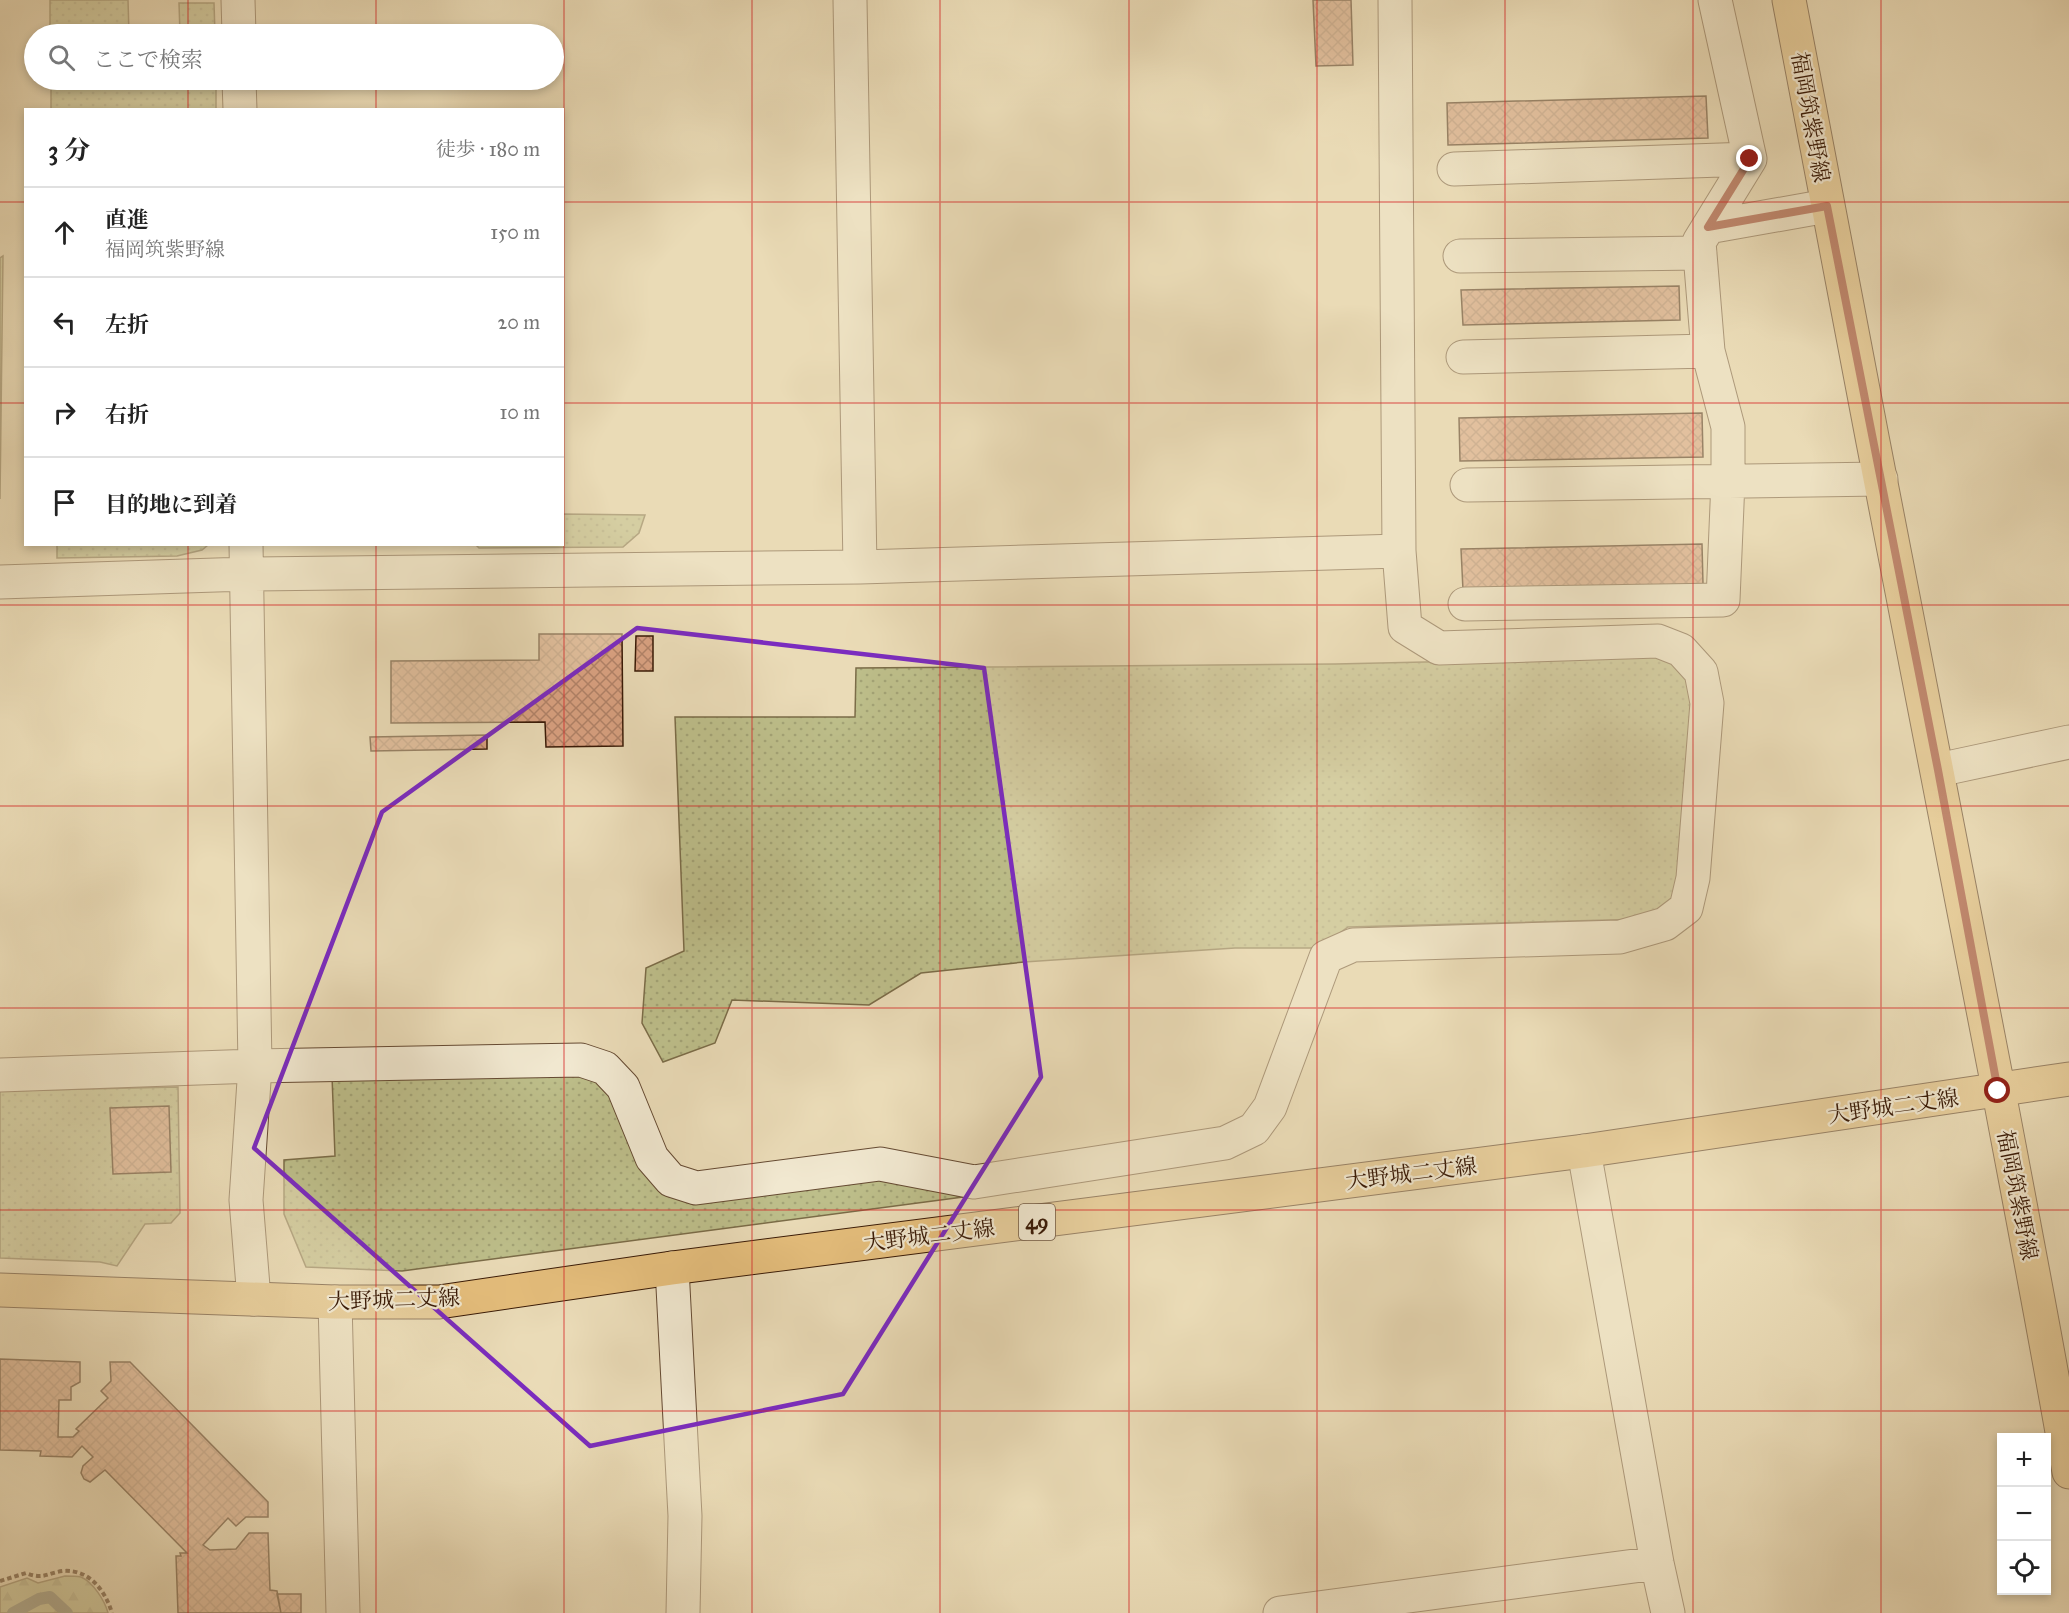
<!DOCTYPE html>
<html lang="ja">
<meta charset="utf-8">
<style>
:root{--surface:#fff;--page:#f2f2f2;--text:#222;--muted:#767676;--line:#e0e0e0}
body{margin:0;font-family:"IM FELL Great Primer","Noto Serif JP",serif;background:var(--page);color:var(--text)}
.controls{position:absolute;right:18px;bottom:18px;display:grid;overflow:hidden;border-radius:0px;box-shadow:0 3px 9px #0003}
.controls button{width:54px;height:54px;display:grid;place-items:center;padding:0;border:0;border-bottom:2px solid var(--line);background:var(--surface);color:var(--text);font:30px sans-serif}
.stop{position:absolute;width:18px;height:18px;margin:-14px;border:4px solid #8f2418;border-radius:50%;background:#fff}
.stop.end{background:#8f2418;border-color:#fff;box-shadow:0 2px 6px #0008}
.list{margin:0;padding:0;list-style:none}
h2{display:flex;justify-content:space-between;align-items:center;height:78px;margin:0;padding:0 24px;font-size:26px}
h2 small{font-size:20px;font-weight:400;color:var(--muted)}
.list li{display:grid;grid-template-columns:39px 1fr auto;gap:18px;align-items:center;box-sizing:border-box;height:90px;padding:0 24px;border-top:2px solid var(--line)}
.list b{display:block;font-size:22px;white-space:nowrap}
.list p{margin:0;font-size:20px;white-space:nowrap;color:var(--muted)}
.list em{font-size:20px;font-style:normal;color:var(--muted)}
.icon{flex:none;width:33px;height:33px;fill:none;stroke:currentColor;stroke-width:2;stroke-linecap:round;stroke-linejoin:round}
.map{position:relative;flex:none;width:2069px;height:1613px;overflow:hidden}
.search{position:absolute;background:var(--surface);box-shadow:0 3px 9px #0003;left:24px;top:24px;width:540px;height:66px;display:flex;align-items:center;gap:15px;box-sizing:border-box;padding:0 21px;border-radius:33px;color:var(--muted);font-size:22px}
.panel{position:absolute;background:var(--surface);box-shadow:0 3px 9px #0003;left:24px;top:108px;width:540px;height:438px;border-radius:0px}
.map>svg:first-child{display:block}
.grass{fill:url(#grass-dots);stroke:#7b6c48;stroke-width:1.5}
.forest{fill:url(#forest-firs);stroke:#7b6c48;stroke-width:1.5}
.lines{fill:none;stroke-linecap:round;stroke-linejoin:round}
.stream{stroke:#737b68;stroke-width:12}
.building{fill:url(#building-cross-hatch);stroke:#391a06;stroke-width:1.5}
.minor-casing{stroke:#654a32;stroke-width:35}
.major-casing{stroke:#391a06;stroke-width:35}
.path{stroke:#391a06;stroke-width:4;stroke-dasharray:4.5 3;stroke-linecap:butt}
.minor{stroke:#f1e8d0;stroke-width:33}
.major{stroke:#e5be7c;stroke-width:33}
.route{stroke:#8f2418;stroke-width:8}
.marked{fill:none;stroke:#7b2cbf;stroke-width:4.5;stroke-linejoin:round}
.grid{fill:none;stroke:#d62828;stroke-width:1.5;stroke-opacity:0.55}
.labels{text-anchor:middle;stroke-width:4.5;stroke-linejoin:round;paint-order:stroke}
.shield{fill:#f1e8d0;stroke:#705843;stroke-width:1.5}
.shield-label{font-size:21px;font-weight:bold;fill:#391a06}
.street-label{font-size:22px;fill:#391a06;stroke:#f1e8d0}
</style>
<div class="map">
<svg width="2069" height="1613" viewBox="0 0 2069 1613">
<defs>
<pattern id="grass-dots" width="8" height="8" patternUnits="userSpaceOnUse" patternTransform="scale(1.5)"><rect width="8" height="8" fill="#bdbe8a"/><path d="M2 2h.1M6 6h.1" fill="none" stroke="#a3a376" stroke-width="1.8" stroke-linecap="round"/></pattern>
<pattern id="forest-firs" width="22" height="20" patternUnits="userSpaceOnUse" patternTransform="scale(1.5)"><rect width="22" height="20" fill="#bdbe8a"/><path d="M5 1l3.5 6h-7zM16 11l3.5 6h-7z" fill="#a3a376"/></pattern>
<pattern id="building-cross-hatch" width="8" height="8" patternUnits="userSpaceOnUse" patternTransform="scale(1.5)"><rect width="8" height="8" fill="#d9a181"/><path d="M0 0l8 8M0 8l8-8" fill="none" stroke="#b18268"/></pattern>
</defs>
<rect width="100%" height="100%" fill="#eadbb7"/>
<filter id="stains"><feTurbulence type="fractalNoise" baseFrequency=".00333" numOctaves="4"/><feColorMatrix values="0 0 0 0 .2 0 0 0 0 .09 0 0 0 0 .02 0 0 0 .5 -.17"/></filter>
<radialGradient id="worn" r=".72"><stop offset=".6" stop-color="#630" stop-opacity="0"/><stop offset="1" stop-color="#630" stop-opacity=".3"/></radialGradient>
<!-- grass -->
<path class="grass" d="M50,0H128L129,34H50Z
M179,3H214L215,34H180Z
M51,80H216V109H51Z
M3,256L0,499V258Z
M563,514L645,515L639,533L623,547L479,548L476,545L562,544Z
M57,545V544L208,545L202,550L177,556L57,558Z
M1656,657L1683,668L1695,700L1682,891L1645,919L1348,927L1319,948H1235L1024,962L921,973L869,1005L732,1000L715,1043L663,1062L642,1023L646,968L684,951L675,717H855L856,668L1335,664Z
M579,1074L604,1083L654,1182L899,1178L986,1194L402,1271L306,1267L284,1214V1160L335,1156L332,1076Z
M178,1087L180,1213L171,1223L145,1224L117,1266L100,1262L0,1258V1091Z"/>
<!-- forest -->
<path class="forest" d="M65,1576C70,1576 76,1576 81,1577C93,1582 105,1601 108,1613H0V1587L27,1578L38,1583Z"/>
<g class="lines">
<!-- stream -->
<path class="stream" d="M13,1613L39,1599L50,1597L67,1613"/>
</g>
<!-- building -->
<path class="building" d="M1313,0H1351L1353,65L1316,66Z
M1706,96L1708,138L1448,145L1447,103Z
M1679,286L1680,320L1463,325L1461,290Z
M1702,413L1703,457L1460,461L1459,418Z
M1702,544L1703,584L1463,590L1461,549Z
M539,634H622L623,746L546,747L545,722L391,723V661L539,660Z
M636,636H653V671H635Z
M487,735V749L371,751L370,737Z
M169,1106L171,1172L113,1174L110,1108Z
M0,1359L80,1362V1382L71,1387V1400H59L58,1437H73L79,1431L76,1429L108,1398L101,1391L111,1381L110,1362H130L268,1502V1517H246L236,1526L228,1518L203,1545L210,1550L236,1549L249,1533H268L270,1590L277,1591L281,1613H178L176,1556H181L180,1553H187L105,1470L90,1482L84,1479L81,1473L83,1466L93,1457L82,1446L72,1457L40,1456L41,1451L0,1450Z
M277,1594H301V1613H281Z"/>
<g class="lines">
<defs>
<path id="minor" d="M238,0L239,34
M850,0L860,567
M239,80L240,110
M1454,169L1750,159
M1708,227L1827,206
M1460,256L1700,253
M1463,357L1708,351
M1467,485L1881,479
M246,544L255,1066L246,1200L254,1299
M0,582L247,574L860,567L1399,551L1395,0
M1465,604L1723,600L1728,481V427L1708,351L1699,242L1750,159L1715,0
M1938,770L2069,742
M0,1075L255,1066L581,1060L605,1068L623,1087L652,1158L671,1180L696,1188L880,1164L974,1182L1225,1143L1254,1129L1270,1107L1326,957L1353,945L1620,937L1665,924L1686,908L1693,878L1707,703L1701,672L1681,650L1658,641L1439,648L1405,627L1399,551
M1584,1151L1657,1563L1668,1613
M672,1268L685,1516L683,1613
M335,1302L343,1613
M1280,1613L1657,1563"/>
<path id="major" d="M1789,0C1856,363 1929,724 1998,1087C2022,1215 2047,1343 2069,1472
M0,1290L335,1302H439L672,1268L1584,1151L2069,1079"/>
</defs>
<!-- minor casing -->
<use href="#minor" class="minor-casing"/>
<!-- major casing -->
<use href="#major" class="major-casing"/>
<!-- path -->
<path class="path" d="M0,1581L26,1573C43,1580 47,1573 63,1571C89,1569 105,1590 112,1613"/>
<!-- minor -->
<use href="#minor" class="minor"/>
<!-- major -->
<use href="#major" class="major"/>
</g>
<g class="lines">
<!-- route -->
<path class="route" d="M1750,159L1708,227L1827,206L1938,770L1998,1091"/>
</g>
<!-- marked area -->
<path d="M0 0H2069V1613H0ZM637,628L984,668L1041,1077L843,1394L590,1446L254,1148L382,812Z" fill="#eadbb7" fill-opacity=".55" fill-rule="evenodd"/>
<path class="marked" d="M637,628L984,668L1041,1077L843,1394L590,1446L254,1148L382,812Z"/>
<!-- grid -->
<path class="grid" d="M188,0V34M376,0V34M564,0V1613M752,0V1613M940,0V1613M1129,0V1613M1317,0V1613M1505,0V1613M1693,0V1613M1881,0V1613M188,80V110M376,80V110M0,202H26M562,202H2069M0,403H26M562,403H2069M188,544V1613M376,544V1613M0,605H2069M0,806H2069M0,1008H2069M0,1210H2069M0,1411H2069"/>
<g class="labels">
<!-- shield labels -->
<rect class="shield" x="1019" y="1204" width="36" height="36" rx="4.5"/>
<g class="shield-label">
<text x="1037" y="1229">49</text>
</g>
<!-- street labels -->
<g class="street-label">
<text transform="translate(1811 117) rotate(80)" y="8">福岡筑紫野線</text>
<text transform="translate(1893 1106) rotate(-8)" y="8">大野城二丈線</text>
<text transform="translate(1411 1173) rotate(-7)" y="8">大野城二丈線</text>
<text transform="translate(2018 1195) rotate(79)" y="8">福岡筑紫野線</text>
<text transform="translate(929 1235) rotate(-7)" y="8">大野城二丈線</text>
<text transform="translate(394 1299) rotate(-2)" y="8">大野城二丈線</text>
</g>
</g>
<rect width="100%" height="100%" filter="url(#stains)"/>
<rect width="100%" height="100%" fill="url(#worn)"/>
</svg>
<div class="controls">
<button>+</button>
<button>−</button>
<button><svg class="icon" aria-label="locate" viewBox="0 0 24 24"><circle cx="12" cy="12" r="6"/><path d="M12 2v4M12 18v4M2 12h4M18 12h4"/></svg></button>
</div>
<div class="stop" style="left:1998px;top:1091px"></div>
<div class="stop end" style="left:1750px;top:159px"></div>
<div class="search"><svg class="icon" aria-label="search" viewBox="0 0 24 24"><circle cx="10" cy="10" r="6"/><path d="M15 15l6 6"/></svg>ここで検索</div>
<section class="panel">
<h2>3 分<small>徒歩 · 180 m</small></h2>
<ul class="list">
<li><svg class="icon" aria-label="ahead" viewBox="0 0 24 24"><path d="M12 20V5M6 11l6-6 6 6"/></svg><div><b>直進</b><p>福岡筑紫野線</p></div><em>150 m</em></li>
<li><svg class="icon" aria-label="left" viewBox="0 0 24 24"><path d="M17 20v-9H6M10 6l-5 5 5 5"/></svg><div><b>左折</b></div><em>20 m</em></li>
<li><svg class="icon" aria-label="right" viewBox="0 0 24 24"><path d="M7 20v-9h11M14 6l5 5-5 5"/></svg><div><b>右折</b></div><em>10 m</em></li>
<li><svg class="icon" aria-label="arrive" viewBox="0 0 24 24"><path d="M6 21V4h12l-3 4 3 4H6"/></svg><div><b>目的地に到着</b></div></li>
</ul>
</section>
</div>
